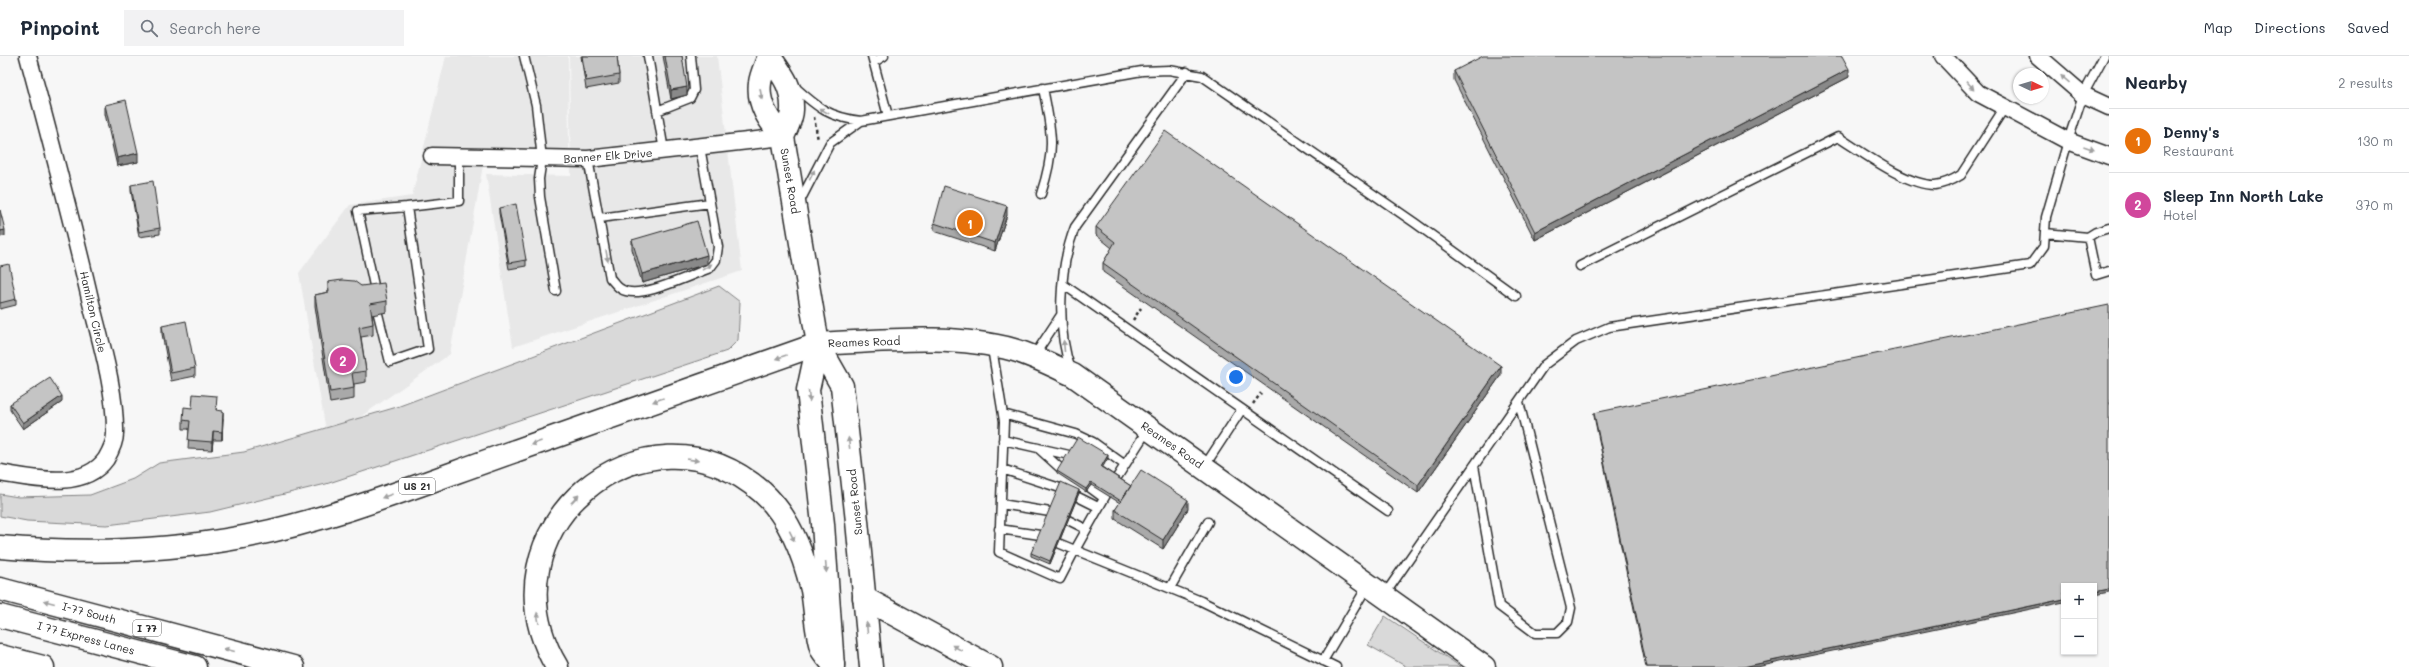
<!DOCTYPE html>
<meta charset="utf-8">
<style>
:root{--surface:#fff;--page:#f2f2f3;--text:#1f2937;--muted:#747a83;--line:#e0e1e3;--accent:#d93025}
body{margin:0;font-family:Mali,sans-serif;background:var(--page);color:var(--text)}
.controls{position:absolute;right:12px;bottom:12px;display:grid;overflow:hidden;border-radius:0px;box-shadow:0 1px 3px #0004}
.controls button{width:36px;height:36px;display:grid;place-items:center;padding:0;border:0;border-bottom:1px solid var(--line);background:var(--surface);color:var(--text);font:20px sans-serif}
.compass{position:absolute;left:2013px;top:12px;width:36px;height:36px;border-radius:50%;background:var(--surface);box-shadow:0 1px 3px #0004;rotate:94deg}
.you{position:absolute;left:1236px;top:321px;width:14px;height:14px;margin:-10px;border:3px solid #fff;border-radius:50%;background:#1a73e8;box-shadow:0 0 0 6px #1a73e833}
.badge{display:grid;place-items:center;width:26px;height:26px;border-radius:50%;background:var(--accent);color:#fff;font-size:13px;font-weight:700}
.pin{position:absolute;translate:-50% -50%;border:2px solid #fff;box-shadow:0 1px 4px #0006}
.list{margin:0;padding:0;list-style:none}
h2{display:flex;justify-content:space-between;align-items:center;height:52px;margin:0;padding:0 16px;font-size:17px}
h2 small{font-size:13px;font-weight:400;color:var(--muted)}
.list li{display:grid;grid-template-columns:26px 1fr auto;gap:12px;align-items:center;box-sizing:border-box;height:64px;padding:0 16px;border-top:1px solid var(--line)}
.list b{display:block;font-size:15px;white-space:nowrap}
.list p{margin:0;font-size:13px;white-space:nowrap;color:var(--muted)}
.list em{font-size:13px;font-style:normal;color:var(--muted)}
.icon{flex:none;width:22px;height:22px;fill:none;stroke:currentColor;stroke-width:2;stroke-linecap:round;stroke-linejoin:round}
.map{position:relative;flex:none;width:2109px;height:611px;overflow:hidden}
header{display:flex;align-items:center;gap:24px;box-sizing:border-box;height:56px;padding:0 20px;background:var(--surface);border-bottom:1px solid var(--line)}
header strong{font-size:19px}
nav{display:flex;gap:22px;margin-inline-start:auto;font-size:14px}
.search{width:280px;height:36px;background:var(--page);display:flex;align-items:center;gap:10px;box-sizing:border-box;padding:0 14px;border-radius:0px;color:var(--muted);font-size:15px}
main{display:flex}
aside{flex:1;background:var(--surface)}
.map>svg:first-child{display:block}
.built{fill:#e8e8e8}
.green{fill:#d9d9d9;stroke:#828282}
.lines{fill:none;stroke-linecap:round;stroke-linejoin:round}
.service-casing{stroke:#2b2b2b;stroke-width:11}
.minor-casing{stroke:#2b2b2b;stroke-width:19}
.secondary-casing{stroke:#2b2b2b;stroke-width:25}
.primary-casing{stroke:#2b2b2b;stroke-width:25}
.motorway-casing{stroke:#2b2b2b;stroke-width:25}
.path{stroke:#2b2b2b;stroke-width:2.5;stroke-dasharray:3 3;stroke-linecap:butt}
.service{stroke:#fff;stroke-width:8}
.minor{stroke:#fff;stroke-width:16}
.secondary{stroke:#fff;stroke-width:22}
.primary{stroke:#fff;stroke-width:22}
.motorway{stroke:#fff;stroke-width:22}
.wall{fill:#a9a9a9;stroke:#2b2b2b}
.shaded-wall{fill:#898989;stroke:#2b2b2b}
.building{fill:#c4c4c4;stroke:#2b2b2b}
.oneway{fill:#a0a0a0}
.labels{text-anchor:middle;stroke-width:3;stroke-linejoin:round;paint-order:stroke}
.shield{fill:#fff;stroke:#6b6b6b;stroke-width:1}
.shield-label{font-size:10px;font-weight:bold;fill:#2b2b2b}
.street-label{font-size:11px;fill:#2b2b2b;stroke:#fff}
</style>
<header>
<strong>Pinpoint</strong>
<div class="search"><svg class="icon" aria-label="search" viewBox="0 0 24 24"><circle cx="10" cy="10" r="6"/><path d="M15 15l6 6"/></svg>Search here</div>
<nav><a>Map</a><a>Directions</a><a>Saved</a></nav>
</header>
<main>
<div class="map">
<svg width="2109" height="611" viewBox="0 0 2109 611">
<rect width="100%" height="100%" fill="#f7f7f7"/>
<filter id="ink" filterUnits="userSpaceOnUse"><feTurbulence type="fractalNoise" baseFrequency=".025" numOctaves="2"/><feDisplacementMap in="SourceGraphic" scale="8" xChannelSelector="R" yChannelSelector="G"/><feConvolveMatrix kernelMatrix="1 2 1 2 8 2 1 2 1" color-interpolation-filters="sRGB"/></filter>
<g filter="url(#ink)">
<!-- built -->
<path class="built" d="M446,0H568L569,94L486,92L450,298L356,364L326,375L299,217L350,149L412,140Z
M569,0H717L742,215L513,291L486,118L571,120Z"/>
<!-- green -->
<path class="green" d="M719,230L740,246L738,284L727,295L326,428L210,456L107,469L27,465L0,460V438L18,441L90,439L133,423L159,407L244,396L397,351Z
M1385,560L1461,611H1407L1368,589Z"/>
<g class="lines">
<defs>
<path id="service" d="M524,0L536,49L542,103L539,123L540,141L556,235
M648,0L664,95
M872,0L888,60
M874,6L884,0
M795,31C818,52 829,61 861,65L1142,15L1169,14L1202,20L1415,167L1516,240
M657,55L690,42L694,34L691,0
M588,103L610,222C613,225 617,231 621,233C639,245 690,219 710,212L716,204L718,191L700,91
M1041,138C1056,92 1052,78 1043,32
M800,145L830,87L861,65
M600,162L710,147
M2045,177L2088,181L2096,176L2109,172
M2088,181L2096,219L2109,215
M1580,210L1838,81C1862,96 1907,130 1935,129C1945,128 1953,124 1961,119L2005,51
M1064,229L1388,455
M376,239L358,155L407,151
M378,258L390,306L428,293L407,151L459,145V101
M992,292L1004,365L999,496L1060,523L1075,494L1058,487
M1034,300L1061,259
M1071,314C1056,273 1059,212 1075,171L1187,16
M1003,358L1076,378L1093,386L1125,409
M1003,384L1069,399
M1038,392L1060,412
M1474,410L1499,550L1535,577H1557L1568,566L1571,552L1519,346
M1204,411L1242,353
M1002,413L1060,432
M1116,423L1148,373
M1089,431L1104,442
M1106,439L1075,494L1201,545L1336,611
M1078,441L1098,451
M1001,448L1050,456
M1068,464L1086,473
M999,473L1040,479
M1170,532L1208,466
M1385,538L1544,309L1576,285L1609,271L2030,209L2044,190L2046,161L2068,85L2083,39L2104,0
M1323,605L1368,529"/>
<path id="minor" d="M1943,0L1978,37L2068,85L2109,100
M2038,0L2083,39L2109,51
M432,100L588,103L783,81
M0,417C32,422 83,435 106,403C110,396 115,386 115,378C116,336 101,287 91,247C72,164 50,82 28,0"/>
<path id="secondary" d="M769,0C782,18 793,31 792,54C792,63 786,73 783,81L818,288C882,285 952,277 1014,294C1035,300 1054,310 1073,319L1484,611
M769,0C766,9 761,18 760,27C757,49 770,66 783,81"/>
<path id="primary" d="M818,288L842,330L857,465L871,611
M818,288L808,334L823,468L833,611"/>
<path id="motorway" d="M0,491C81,498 162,496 243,481C336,463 426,426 515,395C616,359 717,323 818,288
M0,533L293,611
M864,542L991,611
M0,560L195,611
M0,600L43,611
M557,611C476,475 644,333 762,436C789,460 804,500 812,534C815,550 816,580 822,594C825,599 830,604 833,608"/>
</defs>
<!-- service casing -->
<use href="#service" class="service-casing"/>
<!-- minor casing -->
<use href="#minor" class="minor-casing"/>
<!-- secondary casing -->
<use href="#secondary" class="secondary-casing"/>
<!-- primary casing -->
<use href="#primary" class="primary-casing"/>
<!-- motorway casing -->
<use href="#motorway" class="motorway-casing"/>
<!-- path -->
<path class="path" d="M814,61L818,84
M1133,264L1141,252
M1253,348L1261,337"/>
<!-- service -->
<use href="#service" class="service"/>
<!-- minor -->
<use href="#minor" class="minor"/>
<!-- secondary -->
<use href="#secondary" class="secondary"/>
<!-- primary -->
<use href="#primary" class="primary"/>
<!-- motorway -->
<use href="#motorway" class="motorway"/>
</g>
<!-- wall -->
<path class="wall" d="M581,0H617L619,19V27L586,33Z
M663,0H682L687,39L671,43Z
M1454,15L1849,21L1535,184L1454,24Z
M105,49L138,106L117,110L105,58Z
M131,129L160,172V178L139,181L131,135Z
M499,152L526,204V210L509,213L499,157Z
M1007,159L995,195L934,175V167Z
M1096,171L1501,319L1418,437L1103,216V207L1112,192L1096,179Z
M632,184L707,208L642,227L632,193Z
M0,210L16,243V249L0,253Z
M328,226L361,230L387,245V256L372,259L373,268V279L361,281L366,315V326L354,328V343L330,347L315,250V239L328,236Z
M162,270L195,312V320L171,325L162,278Z
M62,346L23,373L10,354V348Z
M217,349L216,354L223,363L222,384H213L212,394L188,393L189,373H183V364Z
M1594,357L1757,611H1646L1594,360Z
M1108,402L1102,411L1131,430L1188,453L1163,493L1115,463V454L1120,447L1091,429L1086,436L1057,417V415Z
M1079,437L1050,508L1031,500V497Z"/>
<!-- shaded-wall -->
<path class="shaded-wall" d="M1849,13V21L1535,184V176Z
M687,31V39L671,43V34Z
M138,97V106L117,110V102Z
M1007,150V159L995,195V187Z
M5,174V180L0,181V175Z
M707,199V208L642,227V218Z
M1501,310V319L1418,437V429Z
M62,340V346L23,373V367Z
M223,355V363L222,384V376Z
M213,375V384L212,394V386Z
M1108,399V402L1101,414V411Z
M1091,426V429L1086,436V433Z
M1079,434V437L1050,508V505Z
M1188,444V453L1163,493V484Z
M2109,533V536L2094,539V536Z
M2064,543V546L1757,611H1743Z"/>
<!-- building -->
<path class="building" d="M582,0H617L619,19L586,25Z
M665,0H682L687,31L671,34Z
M1483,0H1842L1849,13L1535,176L1454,15Z
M126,44L138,97L117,102L105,49Z
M1165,75L1501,310L1418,429L1103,207L1115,186L1096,171Z
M153,125L160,172L139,176L131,129Z
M944,130L1007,150L995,187L934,167Z
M516,148L526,204L509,207L499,152Z
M0,154L5,174L0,175Z
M697,165L707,199L642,218L632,184Z
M9,208L16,243L0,247V210Z
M342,224L354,225L361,230L384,227L387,245L370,248L373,268L359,271L366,315L352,317L354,332L330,336L315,239L329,236L328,226Z
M2109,249V533L2094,536V530H2064V543L1743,611H1647L1594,357Z
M186,265L195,312L171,317L162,270Z
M50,322L62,340L23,367L10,348Z
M193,338L217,340L216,354L223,355L222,376L213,375L212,386L188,384L190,365L183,364L184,351L192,352Z
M1078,381L1108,399L1101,411L1131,430L1121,445L1091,426L1086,433L1057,415Z
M1141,414L1188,444L1163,484L1115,454Z
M1061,426L1079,434L1050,505L1031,497Z"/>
<!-- one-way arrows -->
<defs><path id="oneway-solid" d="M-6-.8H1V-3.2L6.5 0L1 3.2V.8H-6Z"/></defs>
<g class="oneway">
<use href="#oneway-solid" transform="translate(2065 23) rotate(-139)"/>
<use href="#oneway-solid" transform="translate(1970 29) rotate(47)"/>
<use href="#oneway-solid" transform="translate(761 38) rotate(80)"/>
<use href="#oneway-solid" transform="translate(824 55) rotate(-151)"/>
<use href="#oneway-solid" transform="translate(2089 92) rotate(20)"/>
<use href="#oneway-solid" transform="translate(812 119) rotate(-64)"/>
<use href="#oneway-solid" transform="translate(607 200) rotate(80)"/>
<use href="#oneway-solid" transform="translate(707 211) rotate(-32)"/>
<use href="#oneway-solid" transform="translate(1064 290) rotate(-95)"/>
<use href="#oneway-solid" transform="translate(781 301) rotate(161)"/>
<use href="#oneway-solid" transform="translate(809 340) rotate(85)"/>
<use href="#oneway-solid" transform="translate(658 344) rotate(160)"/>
<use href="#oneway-solid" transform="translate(536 387) rotate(160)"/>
<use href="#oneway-solid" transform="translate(849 387) rotate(-97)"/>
<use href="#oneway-solid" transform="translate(693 404) rotate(8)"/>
<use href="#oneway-solid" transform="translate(387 440) rotate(160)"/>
<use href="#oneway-solid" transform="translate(575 443) rotate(-46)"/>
<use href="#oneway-solid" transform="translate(792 480) rotate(64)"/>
<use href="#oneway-solid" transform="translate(826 511) rotate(86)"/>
<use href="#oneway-solid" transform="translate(49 546) rotate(-165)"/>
<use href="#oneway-solid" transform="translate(538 562) rotate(-100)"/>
<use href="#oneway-solid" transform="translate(867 572) rotate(-95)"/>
<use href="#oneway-solid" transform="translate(957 592) rotate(-151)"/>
<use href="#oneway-solid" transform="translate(229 594) rotate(-165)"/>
</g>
</g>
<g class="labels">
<!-- shield labels -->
<g class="shield">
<rect x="399" y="422" width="36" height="16" rx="3"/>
<rect x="133" y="564" width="28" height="16" rx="3"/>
</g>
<g class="shield-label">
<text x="417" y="434">US 21</text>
<text x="147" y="576">I 77</text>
</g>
<!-- street labels -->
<g class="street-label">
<text transform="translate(608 100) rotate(-4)" y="4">Banner Elk Drive</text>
<text transform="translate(790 125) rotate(80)" y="4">Sunset Road</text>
<text transform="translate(93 256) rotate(77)" y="4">Hamilton Circle</text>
<text transform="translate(864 286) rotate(-2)" y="4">Reames Road</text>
<text transform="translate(1172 389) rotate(35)" y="4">Reames Road</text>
<text transform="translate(855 446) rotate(-96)" y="4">Sunset Road</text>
<text transform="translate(89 557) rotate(15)" y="4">I-77 South</text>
<text transform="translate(86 582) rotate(15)" y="4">I 77 Express Lanes</text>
</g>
</g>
</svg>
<div class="controls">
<button>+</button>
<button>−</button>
</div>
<svg class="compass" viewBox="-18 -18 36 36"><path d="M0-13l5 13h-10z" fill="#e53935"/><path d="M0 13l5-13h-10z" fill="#747a83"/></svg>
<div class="you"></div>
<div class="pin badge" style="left:970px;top:167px;background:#e8710a">1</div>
<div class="pin badge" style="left:343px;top:304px;background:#d1479c">2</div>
</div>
<aside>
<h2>Nearby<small>2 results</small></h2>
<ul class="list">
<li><span class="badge" style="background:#e8710a">1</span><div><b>Denny's</b><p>Restaurant</p></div><em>130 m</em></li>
<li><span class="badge" style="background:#d1479c">2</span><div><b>Sleep Inn North Lake</b><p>Hotel</p></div><em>370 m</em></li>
</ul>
</aside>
</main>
